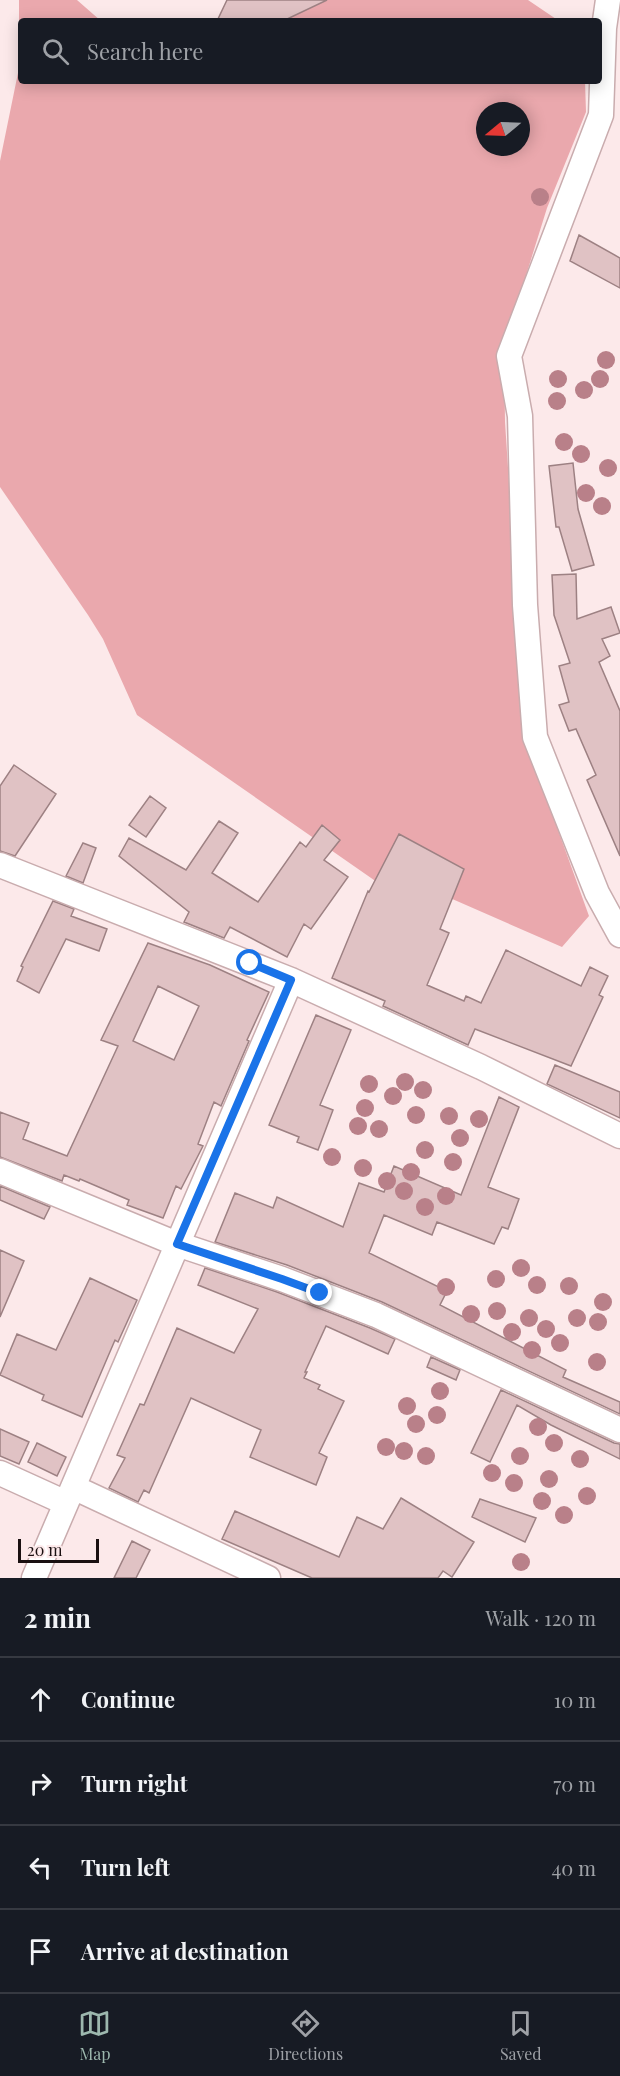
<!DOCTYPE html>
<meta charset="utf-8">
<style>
:root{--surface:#171b24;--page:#20242c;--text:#f1f3f6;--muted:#9ea1a6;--line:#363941;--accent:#9db8ae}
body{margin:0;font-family:"Playfair Display",serif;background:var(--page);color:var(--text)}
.compass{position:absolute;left:476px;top:102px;width:54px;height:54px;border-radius:50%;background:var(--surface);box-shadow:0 3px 15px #0003;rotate:251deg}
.scale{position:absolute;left:18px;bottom:15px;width:81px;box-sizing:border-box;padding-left:6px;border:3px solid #1a1011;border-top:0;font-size:16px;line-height:21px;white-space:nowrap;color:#1a1011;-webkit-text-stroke:4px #fce9ea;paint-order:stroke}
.stop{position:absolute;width:18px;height:18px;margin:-14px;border:4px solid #1a73e8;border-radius:50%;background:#fff}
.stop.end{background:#1a73e8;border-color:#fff;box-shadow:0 2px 6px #0008}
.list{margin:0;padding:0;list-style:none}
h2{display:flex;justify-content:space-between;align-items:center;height:78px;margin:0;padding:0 24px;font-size:26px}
h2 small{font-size:20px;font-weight:400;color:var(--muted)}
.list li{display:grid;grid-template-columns:39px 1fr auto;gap:18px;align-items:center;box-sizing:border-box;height:84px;padding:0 24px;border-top:2px solid var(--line)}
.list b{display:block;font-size:22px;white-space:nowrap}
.list em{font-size:20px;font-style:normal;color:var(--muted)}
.icon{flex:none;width:33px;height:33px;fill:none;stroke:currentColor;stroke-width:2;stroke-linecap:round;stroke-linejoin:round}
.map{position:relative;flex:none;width:620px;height:1578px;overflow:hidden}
.search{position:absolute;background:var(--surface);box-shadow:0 3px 15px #0003;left:18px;right:18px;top:18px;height:66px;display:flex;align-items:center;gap:15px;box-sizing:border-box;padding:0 21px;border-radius:6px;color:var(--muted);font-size:22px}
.sheet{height:414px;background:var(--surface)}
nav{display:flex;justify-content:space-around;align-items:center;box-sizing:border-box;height:84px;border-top:2px solid var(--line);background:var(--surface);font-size:16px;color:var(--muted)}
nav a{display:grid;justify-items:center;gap:3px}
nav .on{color:var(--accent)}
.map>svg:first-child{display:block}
.green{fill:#eaa8ad;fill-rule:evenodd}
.building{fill:#e0c2c4;stroke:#9d8183;stroke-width:1.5;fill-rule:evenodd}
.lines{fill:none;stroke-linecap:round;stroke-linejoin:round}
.street-casing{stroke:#c9acae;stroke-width:27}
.street{stroke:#fff;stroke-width:24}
.tree{fill:#b98089}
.route{stroke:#1a73e8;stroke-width:8}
</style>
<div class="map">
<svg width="620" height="1578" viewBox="0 0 620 1578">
<rect width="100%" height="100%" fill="#fce9ea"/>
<!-- green -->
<path class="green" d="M19,0H77L101,21H21V81H585L586,112L547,208L504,346L505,422L526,741L589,916L562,947L402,877L384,887L137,715L103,639L88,615L0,487V161L19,68ZM485,111H521V147H485Z
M315,0H528L559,21H267Z"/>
<!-- building -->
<path class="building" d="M227,0H327L283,21H217Z
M579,235L620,258V288L570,261Z
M573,463L578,509L594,565L572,571L559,527H556L549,466Z
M576,574L577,619L611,607L620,633L602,639L610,656L599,662L620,711V856L587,780L596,775L576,729L569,731L559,705L569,702L559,666L570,663L554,615L552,575Z
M14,765L56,794L15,856L0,851V786Z
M150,796L166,808L146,837L129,825Z
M219,821L238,833L212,873L258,902L300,842L306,847L322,825L340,840L324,860L348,877L311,929L304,924L287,957L230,927L224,938L184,922L189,912L119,856L129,838L186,870Z
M399,834L464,869L440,929L449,933L427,985L464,1001L466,996L481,1003L506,950L581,986L590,967L608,976L599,995L603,997L571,1066L475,1029L468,1045L383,1006L385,1001L332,978L368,891L369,892Z
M83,843L96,848L83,883L66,876Z
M53,901L74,909L71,916L107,929L99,951L66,939L39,993L17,981L23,967L21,966Z
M148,943L210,965L269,992L247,1040L249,1041L221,1106L214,1102L198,1144L203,1146L181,1189L176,1186L163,1218L127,1205L129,1200L80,1179L79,1181L64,1175L62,1181L0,1157V1112L29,1123L23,1139L67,1156L118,1046L101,1040ZM158,986L199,1006L174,1060L133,1041Z
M316,1015L351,1030L320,1105L333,1110L318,1150L297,1142L299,1137L269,1125Z
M555,1065L620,1092V1118L547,1084Z
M499,1097L519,1107L488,1187L519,1199L508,1229L502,1227L494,1244L437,1222L432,1235L384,1215L369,1253L447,1291L440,1305L566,1370L563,1377L620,1402V1414L382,1302L287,1265L215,1242L235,1193L273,1208L277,1197L343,1227L359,1183L384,1192L394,1166L461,1195Z
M0,1186L50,1207L44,1219L0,1200Z
M0,1250L24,1261L0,1317Z
M205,1268L277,1292L370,1328L395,1339L388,1354L326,1326L305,1372H307L304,1378L320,1385L318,1389L344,1401L319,1453L327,1457L316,1485L250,1457L261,1430L191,1398L149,1493L144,1490L138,1502L109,1488L125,1458L117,1455L140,1404L144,1405L177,1328L234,1353L258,1309L198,1285Z
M90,1278L137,1300L118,1342L115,1340L82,1417L42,1400L44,1395L0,1375L17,1334L56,1350Z
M431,1357L460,1370L456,1380L427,1367Z
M501,1390L614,1443L620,1444V1459L551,1425L517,1405L490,1462L471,1453Z
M0,1429L29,1442L19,1464L0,1456Z
M37,1443L66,1457L57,1476L28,1462Z
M401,1498L474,1542L452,1577L443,1571L438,1578H312L222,1539L235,1511L339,1557L357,1517L383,1529Z
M480,1499L536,1518L525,1542L472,1517Z
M132,1541L150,1550L136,1578H114Z"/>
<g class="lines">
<defs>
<path id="street" d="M608,0L604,28L601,115L509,356L520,416L525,605L535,737L597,893L620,935
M0,865L291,980L481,1067L620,1136
M0,1171L177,1244L282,1279L376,1315L620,1430
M0,1473L66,1503
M73,1487L268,1578
M34,1578L291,980"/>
</defs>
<!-- street casing -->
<use href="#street" class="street-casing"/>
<!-- street -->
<use href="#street" class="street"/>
</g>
<!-- trees -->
<g class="tree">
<circle cx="540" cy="197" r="9"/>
<circle cx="606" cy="360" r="9"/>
<circle cx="558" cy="379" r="9"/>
<circle cx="600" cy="379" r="9"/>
<circle cx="584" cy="390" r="9"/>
<circle cx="557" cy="401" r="9"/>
<circle cx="564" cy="442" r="9"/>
<circle cx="581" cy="454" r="9"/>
<circle cx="608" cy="468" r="9"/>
<circle cx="586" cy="493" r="9"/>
<circle cx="602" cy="506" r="9"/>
<circle cx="405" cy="1082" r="9"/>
<circle cx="369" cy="1084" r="9"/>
<circle cx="423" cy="1090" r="9"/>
<circle cx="393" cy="1096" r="9"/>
<circle cx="365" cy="1108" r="9"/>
<circle cx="416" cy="1115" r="9"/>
<circle cx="449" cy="1116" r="9"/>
<circle cx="479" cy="1119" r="9"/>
<circle cx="358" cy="1126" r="9"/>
<circle cx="379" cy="1129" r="9"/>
<circle cx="460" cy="1138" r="9"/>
<circle cx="425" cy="1150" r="9"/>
<circle cx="332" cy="1157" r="9"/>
<circle cx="453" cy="1162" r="9"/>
<circle cx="363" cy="1168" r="9"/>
<circle cx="411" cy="1172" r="9"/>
<circle cx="387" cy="1181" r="9"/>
<circle cx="404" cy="1191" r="9"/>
<circle cx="446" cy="1196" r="9"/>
<circle cx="425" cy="1207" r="9"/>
<circle cx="521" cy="1268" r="9"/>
<circle cx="496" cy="1279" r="9"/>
<circle cx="537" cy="1285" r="9"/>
<circle cx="569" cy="1286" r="9"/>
<circle cx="446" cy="1287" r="9"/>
<circle cx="603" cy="1302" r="9"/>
<circle cx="497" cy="1311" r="9"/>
<circle cx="471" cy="1314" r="9"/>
<circle cx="529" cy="1318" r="9"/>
<circle cx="577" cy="1318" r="9"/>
<circle cx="598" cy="1322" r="9"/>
<circle cx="546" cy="1329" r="9"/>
<circle cx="512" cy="1332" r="9"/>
<circle cx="560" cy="1343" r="9"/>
<circle cx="532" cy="1350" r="9"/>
<circle cx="597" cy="1362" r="9"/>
<circle cx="440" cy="1391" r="9"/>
<circle cx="407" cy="1406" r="9"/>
<circle cx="437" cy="1415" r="9"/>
<circle cx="416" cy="1424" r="9"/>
<circle cx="538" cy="1427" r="9"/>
<circle cx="554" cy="1443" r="9"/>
<circle cx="386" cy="1447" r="9"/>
<circle cx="404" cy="1451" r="9"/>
<circle cx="426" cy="1456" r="9"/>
<circle cx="520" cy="1456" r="9"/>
<circle cx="580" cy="1459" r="9"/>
<circle cx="492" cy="1473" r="9"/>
<circle cx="549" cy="1479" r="9"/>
<circle cx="514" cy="1483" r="9"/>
<circle cx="587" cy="1496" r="9"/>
<circle cx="542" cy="1501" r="9"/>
<circle cx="564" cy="1515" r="9"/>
<circle cx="521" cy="1562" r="9"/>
</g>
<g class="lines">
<!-- route -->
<path class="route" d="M250,963L291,980L177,1244L282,1279L320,1293"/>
</g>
</svg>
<svg class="compass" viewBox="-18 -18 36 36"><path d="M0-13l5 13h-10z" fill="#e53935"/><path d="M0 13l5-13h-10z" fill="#9ea1a6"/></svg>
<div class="scale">20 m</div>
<div class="stop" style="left:250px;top:963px"></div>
<div class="stop end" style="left:320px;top:1293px"></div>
<div class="search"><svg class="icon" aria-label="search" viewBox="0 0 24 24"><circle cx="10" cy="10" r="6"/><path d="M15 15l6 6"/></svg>Search here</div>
</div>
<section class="sheet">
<h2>2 min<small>Walk · 120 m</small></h2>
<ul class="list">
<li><svg class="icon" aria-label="ahead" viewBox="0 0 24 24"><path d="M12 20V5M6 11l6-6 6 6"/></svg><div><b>Continue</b></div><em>10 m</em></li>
<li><svg class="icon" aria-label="right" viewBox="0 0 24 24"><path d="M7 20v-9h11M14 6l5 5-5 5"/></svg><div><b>Turn right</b></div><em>70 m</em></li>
<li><svg class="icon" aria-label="left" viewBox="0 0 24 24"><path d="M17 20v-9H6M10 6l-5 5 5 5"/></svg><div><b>Turn left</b></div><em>40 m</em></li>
<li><svg class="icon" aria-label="arrive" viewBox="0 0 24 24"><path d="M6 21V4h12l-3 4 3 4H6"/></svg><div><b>Arrive at destination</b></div></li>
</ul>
</section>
<nav>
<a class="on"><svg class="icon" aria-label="map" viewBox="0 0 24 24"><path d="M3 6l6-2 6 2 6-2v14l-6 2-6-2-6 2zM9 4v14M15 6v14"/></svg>Map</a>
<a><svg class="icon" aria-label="directions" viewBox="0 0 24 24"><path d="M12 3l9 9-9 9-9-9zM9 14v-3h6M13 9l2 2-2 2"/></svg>Directions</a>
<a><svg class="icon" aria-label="saved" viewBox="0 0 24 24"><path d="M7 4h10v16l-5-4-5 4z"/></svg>Saved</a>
</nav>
